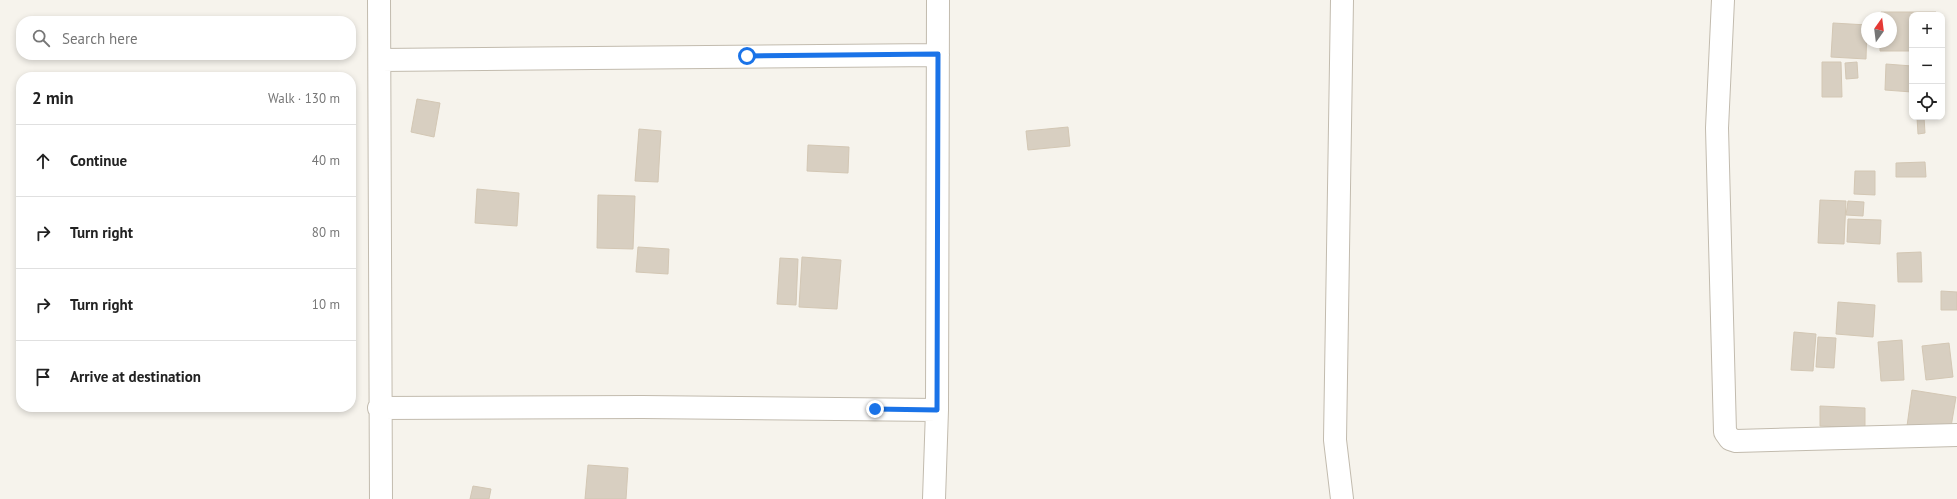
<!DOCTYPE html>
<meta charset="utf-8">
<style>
:root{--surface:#fff;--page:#f6f6f6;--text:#222;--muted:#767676;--line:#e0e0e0}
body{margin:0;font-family:"PT Sans",sans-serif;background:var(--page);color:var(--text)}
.controls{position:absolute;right:12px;top:12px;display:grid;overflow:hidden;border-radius:8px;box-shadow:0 2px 6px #0003}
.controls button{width:36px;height:36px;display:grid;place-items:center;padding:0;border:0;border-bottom:1px solid var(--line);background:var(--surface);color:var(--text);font:20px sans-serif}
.compass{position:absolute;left:1861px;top:12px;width:36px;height:36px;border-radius:50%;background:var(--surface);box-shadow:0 2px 6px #0003;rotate:14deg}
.stop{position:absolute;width:12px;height:12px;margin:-9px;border:3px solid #1a73e8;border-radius:50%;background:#fff}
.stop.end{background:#1a73e8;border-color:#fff;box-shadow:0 1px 4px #0008}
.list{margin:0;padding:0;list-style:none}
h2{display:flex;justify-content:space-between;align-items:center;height:52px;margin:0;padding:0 16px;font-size:17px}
h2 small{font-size:13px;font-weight:400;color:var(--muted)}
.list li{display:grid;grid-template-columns:26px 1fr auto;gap:12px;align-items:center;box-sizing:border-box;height:72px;padding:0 16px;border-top:1px solid var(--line)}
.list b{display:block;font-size:15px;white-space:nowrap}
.list em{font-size:13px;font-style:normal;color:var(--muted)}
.icon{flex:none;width:22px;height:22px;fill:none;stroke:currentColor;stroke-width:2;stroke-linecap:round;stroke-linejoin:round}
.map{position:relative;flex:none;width:1957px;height:499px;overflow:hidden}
.search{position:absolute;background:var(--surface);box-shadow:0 2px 6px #0003;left:16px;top:16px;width:340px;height:44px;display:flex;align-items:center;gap:10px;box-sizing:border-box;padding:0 14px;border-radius:16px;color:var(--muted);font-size:15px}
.panel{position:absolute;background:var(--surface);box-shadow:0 2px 6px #0003;left:16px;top:72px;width:340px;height:340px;border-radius:16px}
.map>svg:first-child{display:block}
.building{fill:#d8cfc1;stroke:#d3c7b4}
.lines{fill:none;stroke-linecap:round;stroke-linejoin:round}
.street-casing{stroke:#c2bbae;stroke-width:24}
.street{stroke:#fff;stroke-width:22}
.route{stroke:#1a73e8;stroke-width:5}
</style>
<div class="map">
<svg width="1957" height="499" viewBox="0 0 1957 499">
<rect width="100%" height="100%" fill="#f6f3ec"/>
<!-- building -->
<path class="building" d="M1881,12H1936V15H1912V51H1880V42H1891V18H1881Z
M1833,23L1867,25L1866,59L1831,57Z
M1822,62H1841L1842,97H1822Z
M1857,62L1858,78L1846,79L1845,63Z
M1886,64L1912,66V92L1885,90Z
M417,99L440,103L434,137L411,132Z
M1917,117H1924L1925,133L1918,134Z
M1068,127L1070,146L1028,150L1026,131Z
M639,129L661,131L658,182L635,181Z
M808,145L849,147L848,173L807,171Z
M1925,162L1926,177H1896V163Z
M1855,171H1875V195L1854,194Z
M477,189L519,193L517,226L475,223Z
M598,195L635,196L633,249L597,248Z
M1820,200L1846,201L1844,244L1818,243Z
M1848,201L1864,202L1863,216L1846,215Z
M1848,219L1881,220L1880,244L1847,242Z
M638,247L669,249L668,274L636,272Z
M1921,252L1922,282H1898L1897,253Z
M802,257L841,260L837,309L799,307Z
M780,258L798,259L796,305L777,304Z
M1941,291L1957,292V310H1941Z
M1838,302L1875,305L1873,337L1836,334Z
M1794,332L1816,334L1813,371L1791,370Z
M1818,337L1836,338L1834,368L1816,367Z
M1902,340L1904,380L1881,381L1878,342Z
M1949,343L1953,377L1926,380L1922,346Z
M1912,390L1956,397L1950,433L1907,426Z
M1820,406L1865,408V428L1820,426Z
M588,465L628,468L626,499H585Z
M473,486L491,489L489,499H470Z"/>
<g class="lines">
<defs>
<path id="street" d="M379,0L381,499
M1723,0L1717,128L1725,432L1730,439L1736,441L1957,435
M381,60L938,55
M379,408L642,407L937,410
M934,499L937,410L938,0
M1342,499L1335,440L1342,0"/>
</defs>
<!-- street casing -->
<use href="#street" class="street-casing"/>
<!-- street -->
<use href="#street" class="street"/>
</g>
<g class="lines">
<!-- route -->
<path class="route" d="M747,56L938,54L937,410L875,409"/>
</g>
</svg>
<div class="controls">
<button>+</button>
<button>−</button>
<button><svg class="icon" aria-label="locate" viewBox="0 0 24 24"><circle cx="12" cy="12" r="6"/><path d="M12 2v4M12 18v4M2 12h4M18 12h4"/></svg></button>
</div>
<svg class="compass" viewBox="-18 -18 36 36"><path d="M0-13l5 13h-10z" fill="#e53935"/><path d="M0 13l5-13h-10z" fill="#767676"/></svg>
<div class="stop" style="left:747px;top:56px"></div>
<div class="stop end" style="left:875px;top:409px"></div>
<div class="search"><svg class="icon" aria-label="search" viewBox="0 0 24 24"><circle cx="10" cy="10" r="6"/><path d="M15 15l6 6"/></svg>Search here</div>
<section class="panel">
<h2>2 min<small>Walk · 130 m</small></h2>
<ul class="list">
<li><svg class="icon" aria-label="ahead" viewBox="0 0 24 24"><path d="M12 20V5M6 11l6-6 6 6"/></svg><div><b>Continue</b></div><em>40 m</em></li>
<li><svg class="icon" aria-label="right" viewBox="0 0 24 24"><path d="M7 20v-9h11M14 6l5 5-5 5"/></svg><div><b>Turn right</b></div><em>80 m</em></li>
<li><svg class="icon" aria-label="right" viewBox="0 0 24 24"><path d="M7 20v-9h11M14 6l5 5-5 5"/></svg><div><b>Turn right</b></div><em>10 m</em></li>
<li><svg class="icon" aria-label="arrive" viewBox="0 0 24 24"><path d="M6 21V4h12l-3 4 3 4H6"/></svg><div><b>Arrive at destination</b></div></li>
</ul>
</section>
</div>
